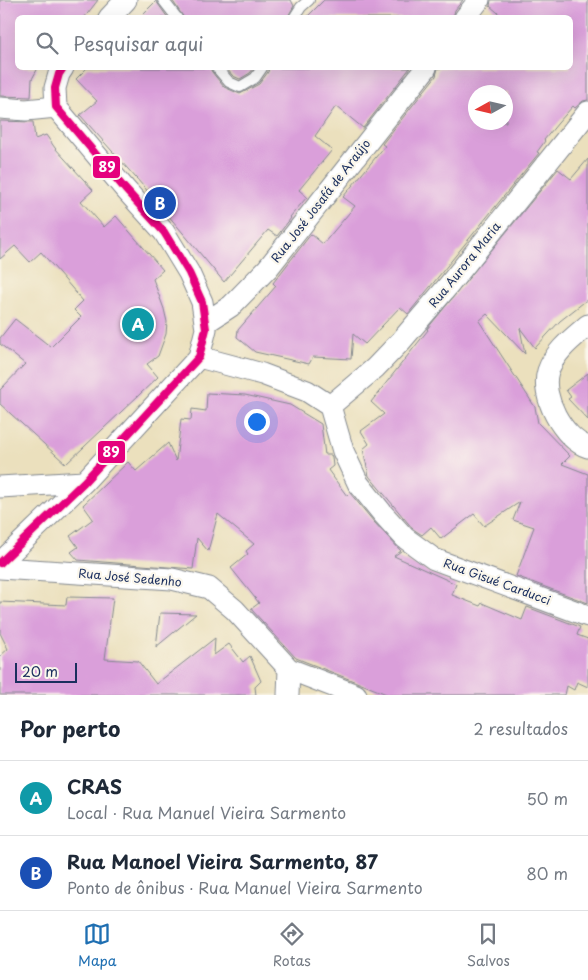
<!DOCTYPE html>
<html lang="pt">
<meta charset="utf-8">
<style>
:root{--surface:#fff;--page:#f2f2f3;--text:#1f2937;--muted:#747a83;--line:#e0e1e3;--accent:#1f6fb2}
body{margin:0;font-family:"Playpen Sans",sans-serif;background:var(--page);color:var(--text)}
.compass{position:absolute;left:468px;top:85px;width:45px;height:45px;border-radius:50%;background:var(--surface);box-shadow:0 5px 20px #0002;rotate:262deg}
.scale{position:absolute;left:15px;bottom:12px;width:62px;box-sizing:border-box;padding-left:5px;border:2px solid #1b2f5e;border-top:0;font-size:14px;line-height:18px;white-space:nowrap;color:#1b2f5e;-webkit-text-stroke:4px #fbf7ec;paint-order:stroke}
.you{position:absolute;left:256px;top:421px;width:18px;height:18px;margin:-12px;border:4px solid #fff;border-radius:50%;background:#1a73e8;box-shadow:0 0 0 8px #1a73e833}
.badge{display:grid;place-items:center;width:32px;height:32px;border-radius:50%;background:var(--accent);color:#fff;font-size:16px;font-weight:700}
.pin{position:absolute;translate:-50% -50%;border:2px solid #fff;box-shadow:0 1px 5px #0006}
.list{margin:0;padding:0;list-style:none}
h2{display:flex;justify-content:space-between;align-items:center;height:65px;margin:0;padding:0 20px;font-size:21px}
h2 small{font-size:16px;font-weight:400;color:var(--muted)}
.list li{display:grid;grid-template-columns:32px 1fr auto;gap:15px;align-items:center;box-sizing:border-box;height:75px;padding:0 20px;border-top:1px solid var(--line)}
.list b{display:block;font-size:19px;white-space:nowrap}
.list p{margin:0;font-size:16px;white-space:nowrap;color:var(--muted)}
.list em{font-size:16px;font-style:normal;color:var(--muted)}
.icon{flex:none;width:28px;height:28px;fill:none;stroke:currentColor;stroke-width:2;stroke-linecap:round;stroke-linejoin:round}
.map{position:relative;flex:none;width:588px;height:695px;overflow:hidden}
.search{position:absolute;background:var(--surface);box-shadow:0 5px 20px #0002;left:15px;right:15px;top:15px;height:55px;display:flex;align-items:center;gap:12px;box-sizing:border-box;padding:0 18px;border-radius:8px;color:var(--muted);font-size:19px}
.sheet{height:215px;background:var(--surface)}
nav{display:flex;justify-content:space-around;align-items:center;box-sizing:border-box;height:70px;border-top:1px solid var(--line);background:var(--surface);font-size:14px;color:var(--muted)}
nav a{display:grid;justify-items:center;gap:2px}
nav .on{color:var(--accent)}
.map>svg:first-child{display:block}
.building{fill:#da9fda;fill-rule:evenodd}
.lines{fill:none;stroke-linecap:round;stroke-linejoin:round}
.lane-casing{stroke:#83888e;stroke-width:12}
.street-casing{stroke:#83888e;stroke-width:23}
.lane{stroke:#fff;stroke-width:10}
.street{stroke:#fff;stroke-width:21}
.bus-1-casing{stroke:#fbf7ec;stroke-width:11}
.bus-1{stroke:#e5007d;stroke-width:8}
.labels{text-anchor:middle;stroke-width:4.5;stroke-linejoin:round;paint-order:stroke}
.street-label{font-size:12px;fill:#1b2f5e;stroke:#fbf7ec}
.line-badge{stroke:#fbf7ec;stroke-width:2}
.badge-label{font-size:14px;text-anchor:middle;font-weight:bold;fill:#fff}
</style>
<div class="map">
<svg width="588" height="695" viewBox="0 0 588 695">
<rect width="100%" height="100%" fill="#fbf7ec"/>
<filter id="ink" filterUnits="userSpaceOnUse"><feTurbulence type="fractalNoise" baseFrequency=".02" numOctaves="2"/><feDisplacementMap in="SourceGraphic" scale="10" xChannelSelector="R" yChannelSelector="G"/><feConvolveMatrix kernelMatrix="1 2 1 2 8 2 1 2 1" color-interpolation-filters="sRGB"/></filter>
<filter id="wash" filterUnits="userSpaceOnUse"><feTurbulence type="fractalNoise" baseFrequency=".0096" numOctaves="4" result="noise"/><feDisplacementMap in="SourceGraphic" scale="20" xChannelSelector="R" yChannelSelector="G"/><feGaussianBlur stdDeviation="1.12" result="paint"/><feColorMatrix in="noise" values="0 0 0 0 0 0 0 0 0 0 0 0 0 0 0 0 0 1.4 0 .05"/><feComposite in="paint" operator="in"/></filter>
<g filter="url(#wash)">
<rect width="100%" height="100%" fill="#ebe0bd"/>
<g id="blocks">
<!-- building -->
<path class="building" d="M0,0H98L84,18H18V68H38L32,79L31,97L0,96Z
M172,0H291L294,6L287,18H184Z
M324,0H463L455,10L453,18H306Z
M491,0H588V100L583,101L575,108L573,106L558,123L544,140L545,141L537,152L539,153L408,314L400,307L365,344L353,334L351,359L313,357L309,364L255,352L237,337L238,330L276,286L273,283L311,234L323,244L355,206L343,197L385,146L382,144L436,76L438,68H570V18H504L490,6ZM476,92H506V122H476Z
M156,1L168,18H139Z
M87,68H210L212,72L224,87L240,94L259,84L268,72L269,68H410L363,128L336,106L315,136L332,150L299,190L307,197L290,217L291,218L277,236L268,230L224,282L152,196L80,115L97,101L76,79Z
M226,68H254L250,73L240,79L233,76Z
M0,121L33,122L35,139L46,135L55,148L93,190L81,201L104,227L116,216L163,270L153,279L164,309L167,322L166,334L158,356L147,364L158,377L66,464L0,404V390L25,364L0,344V338L15,319L51,347L81,317L74,310L83,301L41,252L30,262L15,246L0,259Z
M588,159V299L560,321L535,348L520,328L525,354L487,314L479,321L535,407L538,423L570,456L562,464L588,474V603L516,576L534,527L513,520L520,502L484,526L474,514L441,539L431,527L422,535L413,529L369,476L363,449L369,444L361,431L384,414L371,402L428,330L427,329L558,169L571,179Z
M588,373V420L568,399L571,397L566,390Z
M207,393L245,395L290,405L321,424L325,455H331L332,457L333,466L328,470L347,496L350,493L374,522L401,551L394,556L456,584L452,595L480,606L482,603L522,620L527,607L580,627L577,635L588,639V687L577,682L574,690L567,686L565,695H389L296,658L251,609L259,603L231,568L248,554L246,551L254,544L218,514L208,551L197,538L193,569L78,560L71,552L78,547L70,536L93,519L83,505L128,462L136,471L168,443L176,461L181,419L191,420L192,409L206,411Z
M67,597L113,598L105,659L138,661L156,684L215,638L214,655L229,644L243,662L250,656L261,681L255,687L256,695H0V656L8,649L0,633V602L66,605Z
M160,613L196,614L156,647Z"/>
</g>
</g>
<g filter="url(#ink)">
<use href="#blocks" fill-opacity="0" stroke="#83888e" stroke-width="1"/>
<g class="lines">
<defs>
<path id="lane" d="M163,0L177,18
M294,18L301,7L309,0
M217,68L229,82L240,87L255,78L262,68"/>
<path id="street" d="M109,18L126,0
M465,18L479,0
M0,108L26,110L56,107
M205,323L231,306L268,268L426,68
M588,325C573,338 555,351 548,371C540,396 563,439 588,447
M199,357L262,374L307,391L330,406L343,451L358,483L383,514L405,538L434,559L588,616
M330,406L375,368L401,341L448,286L588,112
M0,487L84,482
M0,563L84,482L199,357L206,329L202,302L189,273L164,232L125,189L56,107L55,88L59,74L63,68
M0,568L172,579L209,588L235,610L289,669L288,695
M289,669L356,695"/>
</defs>
<!-- lane casing -->
<use href="#lane" class="lane-casing"/>
<!-- street casing -->
<use href="#street" class="street-casing"/>
<!-- lane -->
<use href="#lane" class="lane"/>
<!-- street -->
<use href="#street" class="street"/>
<defs>
<path id="bus-1" d="M0,563L84,482L199,357L206,329L202,302L189,273L164,232L125,189L56,107L55,88L59,74L63,68"/>
</defs>
<!-- bus-1 casing -->
<use href="#bus-1" class="bus-1-casing"/>
<!-- bus-1 -->
<use href="#bus-1" class="bus-1"/>
</g>
</g>
<g class="labels">
<!-- street labels -->
<g class="street-label">
<text transform="translate(321 201) rotate(-52)" y="4">Rua José Josafá de Araújo</text>
<text transform="translate(465 265) rotate(-51)" y="4">Rua Aurora Maria</text>
<text transform="translate(130 578) rotate(5)" y="4">Rua José Sedenho</text>
<text transform="translate(497 582) rotate(20)" y="4">Rua Gisué Carducci</text>
</g>
</g>
<g class="line-badge">
<rect x="92" y="155" width="29" height="24" rx="5" fill="#e5007d"/>
<rect x="97" y="440" width="29" height="24" rx="5" fill="#e5007d"/>
</g>
<g class="badge-label">
<text x="107" y="172">89</text>
<text x="111" y="457">89</text>
</g>
</svg>
<svg class="compass" viewBox="-18 -18 36 36"><path d="M0-13l5 13h-10z" fill="#e53935"/><path d="M0 13l5-13h-10z" fill="#747a83"/></svg>
<div class="scale">20 m</div>
<div class="you"></div>
<div class="pin badge" style="left:138px;top:324px;background:#0f9aa8">A</div>
<div class="pin badge" style="left:160px;top:203px;background:#1a4fb4">B</div>
<div class="search"><svg class="icon" aria-label="search" viewBox="0 0 24 24"><circle cx="10" cy="10" r="6"/><path d="M15 15l6 6"/></svg>Pesquisar aqui</div>
</div>
<section class="sheet">
<h2>Por perto<small>2 resultados</small></h2>
<ul class="list">
<li><span class="badge" style="background:#0f9aa8">A</span><div><b>CRAS</b><p>Local · Rua Manuel Vieira Sarmento</p></div><em>50 m</em></li>
<li><span class="badge" style="background:#1a4fb4">B</span><div><b>Rua Manoel Vieira Sarmento, 87</b><p>Ponto de ônibus · Rua Manuel Vieira Sarmento</p></div><em>80 m</em></li>
</ul>
</section>
<nav>
<a class="on"><svg class="icon" aria-label="map" viewBox="0 0 24 24"><path d="M3 6l6-2 6 2 6-2v14l-6 2-6-2-6 2zM9 4v14M15 6v14"/></svg>Mapa</a>
<a><svg class="icon" aria-label="directions" viewBox="0 0 24 24"><path d="M12 3l9 9-9 9-9-9zM9 14v-3h6M13 9l2 2-2 2"/></svg>Rotas</a>
<a><svg class="icon" aria-label="saved" viewBox="0 0 24 24"><path d="M7 4h10v16l-5-4-5 4z"/></svg>Salvos</a>
</nav>
